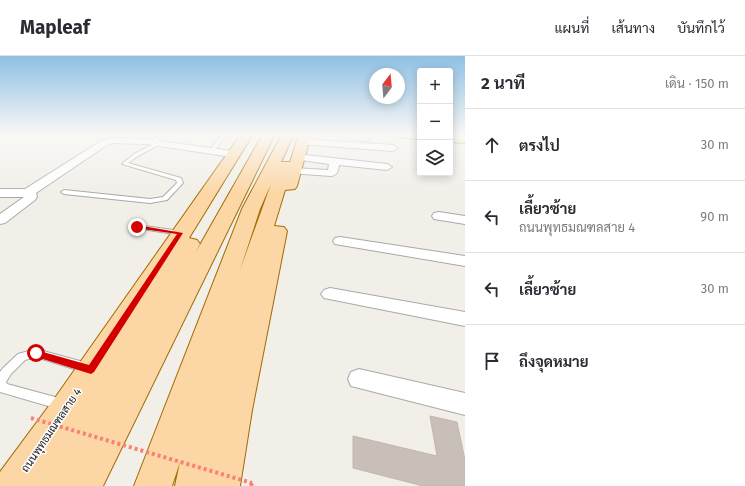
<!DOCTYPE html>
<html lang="th">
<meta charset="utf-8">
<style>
:root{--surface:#fff;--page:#f2f2f3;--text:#2b2b33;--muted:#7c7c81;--line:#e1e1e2}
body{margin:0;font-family:"Fira Sans",Sarabun,sans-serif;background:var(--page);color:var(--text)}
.controls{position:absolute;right:12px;top:12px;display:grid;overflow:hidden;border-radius:4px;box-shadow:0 2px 10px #0003}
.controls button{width:36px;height:36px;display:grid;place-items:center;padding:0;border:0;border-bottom:1px solid var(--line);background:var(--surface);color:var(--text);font:20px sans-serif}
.compass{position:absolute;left:369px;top:12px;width:36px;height:36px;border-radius:50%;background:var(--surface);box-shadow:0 2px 10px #0003;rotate:16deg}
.stop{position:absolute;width:12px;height:12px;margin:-9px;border:3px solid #d40000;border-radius:50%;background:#fff}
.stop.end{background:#d40000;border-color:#fff;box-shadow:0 1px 4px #0008}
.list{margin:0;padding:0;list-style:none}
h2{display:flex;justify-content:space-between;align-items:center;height:52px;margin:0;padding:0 16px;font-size:17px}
h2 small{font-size:13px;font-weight:400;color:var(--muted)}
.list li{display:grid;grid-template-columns:26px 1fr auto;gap:12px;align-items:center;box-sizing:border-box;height:72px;padding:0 16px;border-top:1px solid var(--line)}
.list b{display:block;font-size:15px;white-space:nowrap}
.list p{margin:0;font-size:13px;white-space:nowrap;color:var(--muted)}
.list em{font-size:13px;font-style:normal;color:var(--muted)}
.icon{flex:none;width:22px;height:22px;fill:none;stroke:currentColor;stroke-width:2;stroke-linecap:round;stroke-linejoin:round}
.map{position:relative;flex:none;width:465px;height:430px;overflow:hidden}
header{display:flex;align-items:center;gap:24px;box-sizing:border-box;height:56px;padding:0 20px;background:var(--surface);border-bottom:1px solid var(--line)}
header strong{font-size:19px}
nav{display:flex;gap:22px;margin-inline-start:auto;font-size:14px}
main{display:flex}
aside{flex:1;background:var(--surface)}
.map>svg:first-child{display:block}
.building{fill:#c7bfb8;stroke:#c4b6ab}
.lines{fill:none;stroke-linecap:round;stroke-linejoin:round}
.lane-casing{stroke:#a9a9a9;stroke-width:2}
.street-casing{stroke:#a9a9a9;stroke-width:2}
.secondary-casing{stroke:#707d05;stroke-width:2}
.primary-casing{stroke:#a06b00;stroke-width:2}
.path{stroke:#fa8072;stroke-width:4;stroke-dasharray:3 3;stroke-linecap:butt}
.lane{fill:#fff;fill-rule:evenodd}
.street{fill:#fff;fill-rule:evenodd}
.secondary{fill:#f7fabf;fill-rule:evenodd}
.primary{fill:#fcd6a4;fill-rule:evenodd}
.path-bridge{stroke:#fa8072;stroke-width:4;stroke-dasharray:3 3;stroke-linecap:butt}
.route{fill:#d40000}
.labels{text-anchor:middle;stroke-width:3;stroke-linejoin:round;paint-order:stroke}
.street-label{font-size:11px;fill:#222;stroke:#fff}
</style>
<header>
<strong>Mapleaf</strong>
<nav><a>แผนที่</a><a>เส้นทาง</a><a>บันทึกไว้</a></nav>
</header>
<main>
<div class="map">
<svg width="465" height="430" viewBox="0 0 465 430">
<rect width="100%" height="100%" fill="#f2efe9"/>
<!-- building -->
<path class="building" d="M430,360L457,366L465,404V430H423L353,412V380L437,400Z"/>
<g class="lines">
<defs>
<path id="lane" d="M161,78H165L154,88H150V86Z
M223,78H227L213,97H209V95Z
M353,78H357V81L370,84L368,85L353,83Z
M156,87L160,88L138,100L128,107L181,122L183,127L167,144L150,147L64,138L61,136L64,134L150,143L163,141L177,127L176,124L122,108L134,98Z
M137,169L181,175L184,177L181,179L135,172V170Z
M36,293L87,307L91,309L92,312L91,315L87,317L36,301L25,304L11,318L6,326L7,328L66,344L68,348L66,352L62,354L0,336V316L3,312L18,298Z"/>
<path id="street" d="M113,82L146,83L232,95L237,98L232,101L146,88L113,87L107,89L36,137L37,141L35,144L5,167L0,168V158L24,141H0V133H25L101,85Z
M302,83L393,89L398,92L393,95L299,88L298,86Z
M297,98L387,108L392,111L387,114L339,109C338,115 338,119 331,120L289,117L288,115L293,112L328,114L329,108L294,103L292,101L294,99Z
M439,156L465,160V168L434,163L432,160L434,157Z
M340,181L465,200V210L335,188L333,185L335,182Z
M330,232L465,256V270L324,242L321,238L324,234Z
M359,313L465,337V359L351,330L348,323L351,316Z"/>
<path id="secondary" d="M392,78H420V84L394,80Z
M450,78L465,79V87L450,86Z"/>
<path id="primary" d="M241,78H253L189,182L197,184L200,188L196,196L263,78H275L103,430H0V416L57,339Z
M282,78H294L281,106H290L299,78H311L297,130L295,133L285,134L274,170L284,171L287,175L252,354L240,430H175L180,406L172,430H134L242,153ZM271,128L240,214L260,153Z"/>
</defs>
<!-- lane casing -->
<use href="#lane" class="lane-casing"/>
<!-- street casing -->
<use href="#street" class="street-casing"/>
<!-- secondary casing -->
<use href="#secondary" class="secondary-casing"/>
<!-- primary casing -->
<use href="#primary" class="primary-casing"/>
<!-- path -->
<path class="path" d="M251,430L252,427"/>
<!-- lane -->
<use href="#lane" class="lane"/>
<!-- street -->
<use href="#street" class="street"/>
<!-- secondary -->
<use href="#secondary" class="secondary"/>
<!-- primary -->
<use href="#primary" class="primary"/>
<!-- path-bridge -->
<path class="path-bridge" d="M31,362L252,427"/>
</g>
<!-- sky -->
<linearGradient id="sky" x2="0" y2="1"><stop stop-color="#8fc0e4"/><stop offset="0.57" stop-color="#f9f8f5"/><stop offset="1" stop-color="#f9f8f5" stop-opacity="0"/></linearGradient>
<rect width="465" height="138" fill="url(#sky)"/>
<!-- route -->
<path class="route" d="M137,169L183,177L94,316L91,318L33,300L32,297L33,295L36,294L89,309L177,178L135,172V171Z"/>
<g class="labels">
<!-- street labels -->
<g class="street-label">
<text transform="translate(51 374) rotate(-56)" y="4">ถนนพุทธมณฑลสาย 4</text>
</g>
</g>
</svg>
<div class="controls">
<button>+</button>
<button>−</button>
<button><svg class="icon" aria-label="layers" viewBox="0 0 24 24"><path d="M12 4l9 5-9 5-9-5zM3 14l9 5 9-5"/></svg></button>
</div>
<svg class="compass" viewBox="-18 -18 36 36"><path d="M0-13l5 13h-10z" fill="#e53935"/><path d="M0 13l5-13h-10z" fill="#7c7c81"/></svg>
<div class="stop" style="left:36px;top:297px"></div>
<div class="stop end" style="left:137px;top:171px"></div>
</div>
<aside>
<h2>2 นาที<small>เดิน · 150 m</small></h2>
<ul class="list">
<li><svg class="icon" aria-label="ahead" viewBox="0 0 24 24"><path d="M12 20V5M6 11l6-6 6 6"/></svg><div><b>ตรงไป</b></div><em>30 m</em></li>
<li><svg class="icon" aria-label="left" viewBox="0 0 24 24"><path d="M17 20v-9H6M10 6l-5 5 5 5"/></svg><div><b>เลี้ยวซ้าย</b><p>ถนนพุทธมณฑลสาย 4</p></div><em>90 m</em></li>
<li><svg class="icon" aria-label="left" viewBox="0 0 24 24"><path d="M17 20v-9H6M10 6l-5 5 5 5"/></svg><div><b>เลี้ยวซ้าย</b></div><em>30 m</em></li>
<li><svg class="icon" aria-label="arrive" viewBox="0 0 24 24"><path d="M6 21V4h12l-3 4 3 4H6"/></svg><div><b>ถึงจุดหมาย</b></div></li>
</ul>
</aside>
</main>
